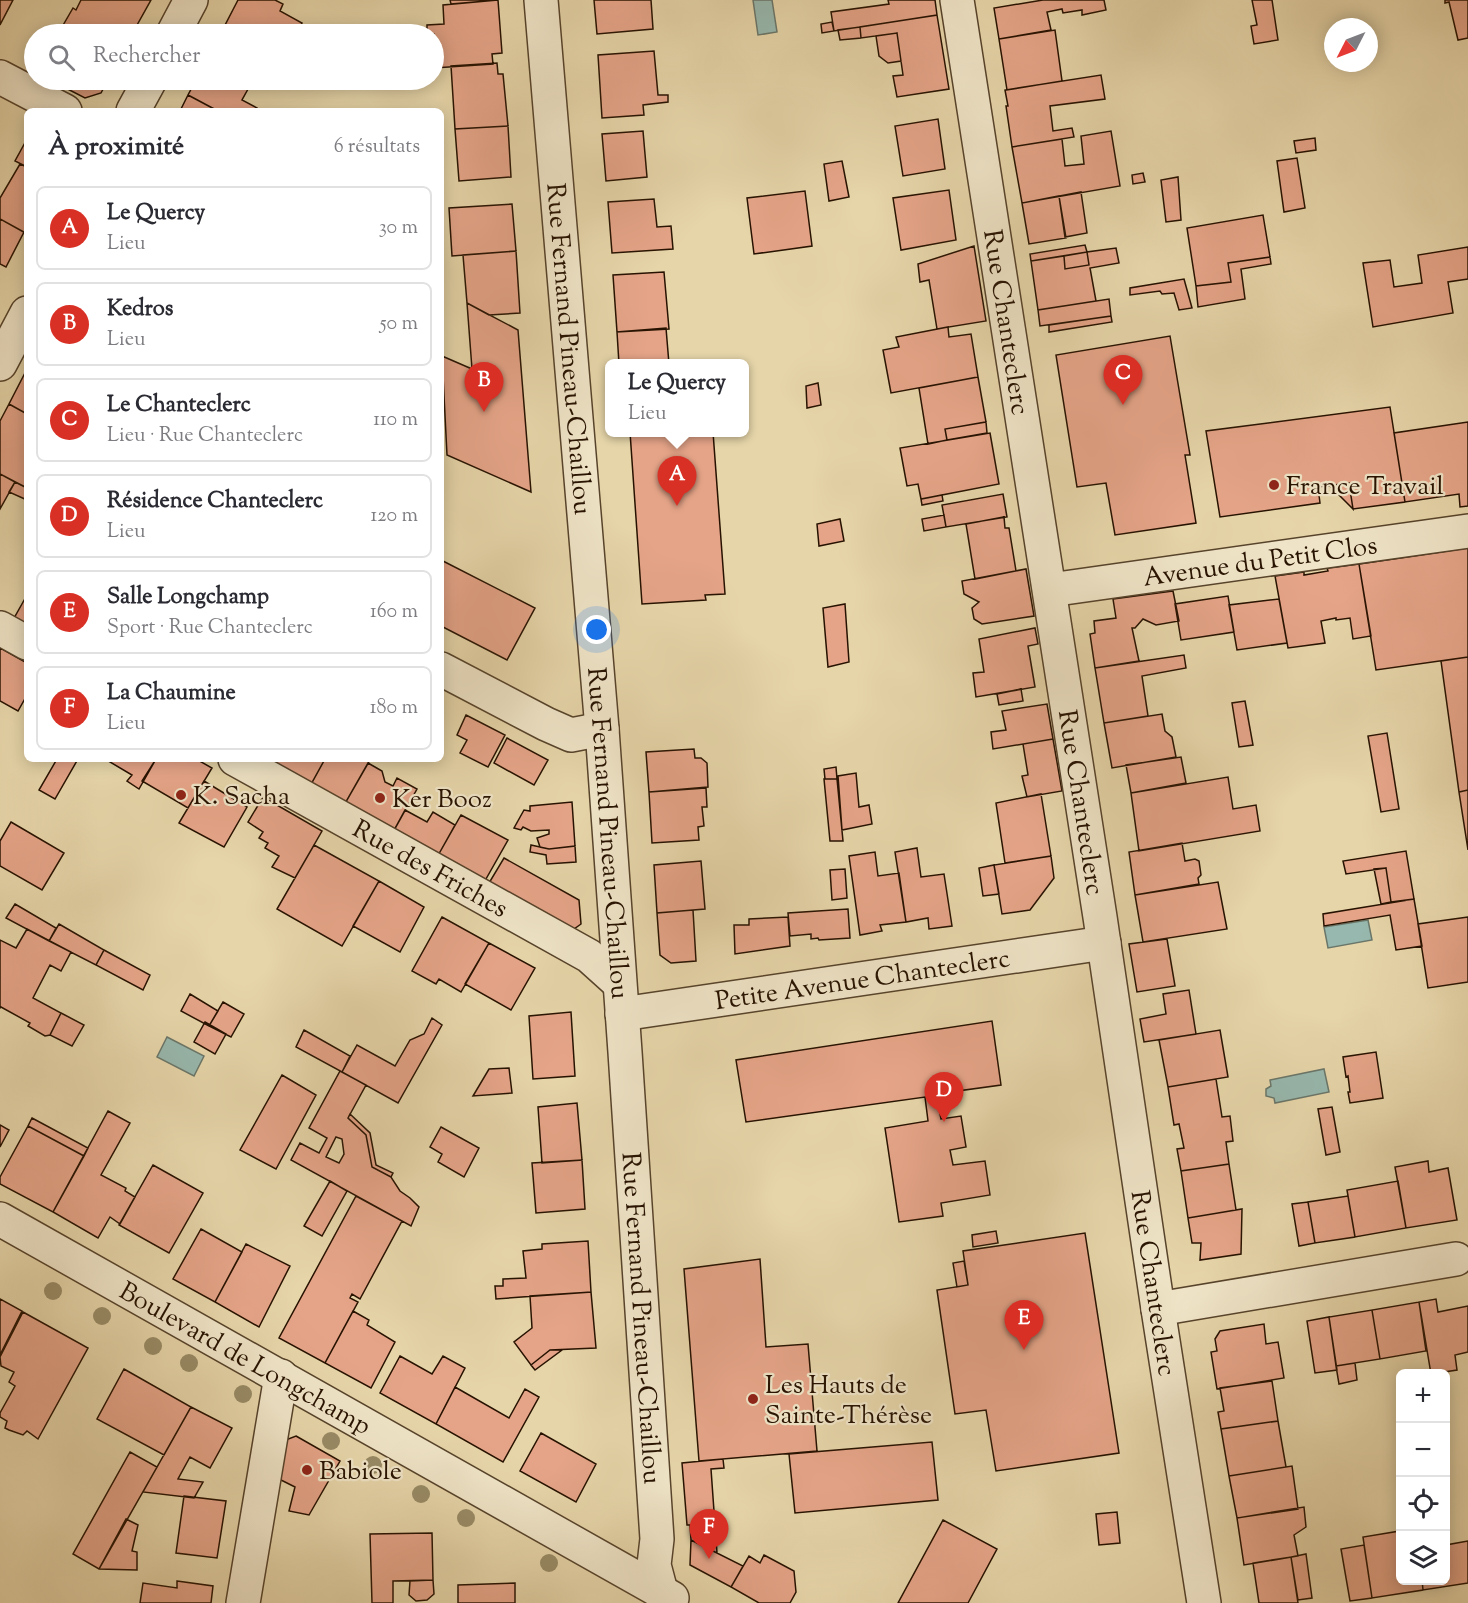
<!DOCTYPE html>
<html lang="fr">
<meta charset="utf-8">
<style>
:root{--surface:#fff;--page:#f2f2f3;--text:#2b2b33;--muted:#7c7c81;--line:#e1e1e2;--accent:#d93025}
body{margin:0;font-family:"Sorts Mill Goudy",serif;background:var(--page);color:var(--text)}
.controls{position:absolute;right:18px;bottom:18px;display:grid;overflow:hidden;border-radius:9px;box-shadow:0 3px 15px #0003}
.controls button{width:54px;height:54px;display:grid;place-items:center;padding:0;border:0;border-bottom:2px solid var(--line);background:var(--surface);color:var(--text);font:30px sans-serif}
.compass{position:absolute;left:1324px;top:18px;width:54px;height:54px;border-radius:50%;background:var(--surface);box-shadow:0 3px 15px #0003;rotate:228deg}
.you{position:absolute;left:597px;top:630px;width:21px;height:21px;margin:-15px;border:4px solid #fff;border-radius:50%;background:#1a73e8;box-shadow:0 0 0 9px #1a73e833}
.badge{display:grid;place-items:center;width:39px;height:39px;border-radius:50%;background:var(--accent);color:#fff;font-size:20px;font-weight:700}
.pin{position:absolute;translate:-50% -50px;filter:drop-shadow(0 2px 3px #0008)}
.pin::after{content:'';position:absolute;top:32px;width:21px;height:18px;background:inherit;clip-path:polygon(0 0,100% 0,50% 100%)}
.popup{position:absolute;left:605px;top:359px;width:144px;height:78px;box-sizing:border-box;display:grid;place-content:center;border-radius:9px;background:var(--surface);filter:drop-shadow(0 2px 4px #0005);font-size:20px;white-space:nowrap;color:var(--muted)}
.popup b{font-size:22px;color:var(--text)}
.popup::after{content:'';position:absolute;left:50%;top:100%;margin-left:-12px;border:12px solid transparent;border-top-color:var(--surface)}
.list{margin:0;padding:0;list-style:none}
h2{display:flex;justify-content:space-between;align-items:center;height:78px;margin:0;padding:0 24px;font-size:26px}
h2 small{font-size:20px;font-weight:400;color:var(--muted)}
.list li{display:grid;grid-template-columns:39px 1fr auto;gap:18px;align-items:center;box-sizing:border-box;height:84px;margin:0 12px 12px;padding:0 12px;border:2px solid var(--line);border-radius:9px}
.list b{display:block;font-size:22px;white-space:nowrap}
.list p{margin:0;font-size:20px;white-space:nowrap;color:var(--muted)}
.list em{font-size:20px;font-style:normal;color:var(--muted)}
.icon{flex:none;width:33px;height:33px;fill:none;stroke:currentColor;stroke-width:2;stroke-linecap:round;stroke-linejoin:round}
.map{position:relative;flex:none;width:1468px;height:1603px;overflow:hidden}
.search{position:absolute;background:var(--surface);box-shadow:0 3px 15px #0003;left:24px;top:24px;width:420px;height:66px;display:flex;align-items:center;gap:15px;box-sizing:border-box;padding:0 21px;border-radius:33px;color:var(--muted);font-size:22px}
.panel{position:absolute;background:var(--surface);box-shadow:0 3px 15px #0003;left:24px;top:108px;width:420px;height:654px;border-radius:9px}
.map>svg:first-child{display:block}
.water{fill:#97b8ae;stroke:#6a7669;stroke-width:1.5}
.building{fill:#e5a488;stroke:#271201;stroke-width:1.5;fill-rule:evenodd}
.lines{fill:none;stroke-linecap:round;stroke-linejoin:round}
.minor-casing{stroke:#57432b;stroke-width:36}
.minor{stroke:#efe4c7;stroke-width:33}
.tree{fill:#988b66}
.poi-dot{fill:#8f2418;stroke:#efe4c7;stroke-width:2}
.labels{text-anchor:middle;stroke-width:4.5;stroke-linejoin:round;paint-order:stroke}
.street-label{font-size:26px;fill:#271201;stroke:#efe4c7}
.poi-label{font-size:26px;fill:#271201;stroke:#efe4c7;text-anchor:start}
</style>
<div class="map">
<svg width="1468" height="1603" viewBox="0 0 1468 1603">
<rect width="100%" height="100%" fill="#e6d5a9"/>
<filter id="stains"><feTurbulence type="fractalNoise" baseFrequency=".00333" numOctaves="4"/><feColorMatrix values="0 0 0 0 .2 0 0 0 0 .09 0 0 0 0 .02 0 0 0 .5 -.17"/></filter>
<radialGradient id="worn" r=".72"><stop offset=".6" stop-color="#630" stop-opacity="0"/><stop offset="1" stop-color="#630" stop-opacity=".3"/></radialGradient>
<!-- water -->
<path class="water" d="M753,0H772L777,32L758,35Z
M1368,920L1372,940L1328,948L1324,927Z
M167,1037L204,1056L194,1076L157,1057Z
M1324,1069L1329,1092L1275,1103L1274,1098L1266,1096V1089L1271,1086L1270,1080Z"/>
<!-- building -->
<path class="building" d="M0,0H13L0,25Z
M81,0H151L132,34H58L73,8L76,10Z
M238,0H275L283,4L280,11L302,23L296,34H228L222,31Z
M450,0H498L451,4Z
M498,0L502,53L492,54L493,64L434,68V34H427V25L444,24L443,5Z
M594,0H651L653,29L597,34Z
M888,0H935L937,15L834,31L831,12L889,4Z
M1043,0H1104L1106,10L1082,15V10L1063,13L1062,9L1047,12L1051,30L999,39L994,8Z
M1252,0H1272L1278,40L1254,44L1251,26L1257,25Z
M1445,0H1468V38L1458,40L1449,2L1445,3Z
M937,15L949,89L897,97L893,76L903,75L897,33L861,38L860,27Z
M832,22L834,31L822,33L821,24Z
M860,27L861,38L840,40L838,30Z
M1055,30L1062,81L1007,90L999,39Z
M897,33L901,61L888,63L879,56L876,36Z
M654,51L658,95H668V102L643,105L644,115L602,118L598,55Z
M497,63L498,74H503L508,126L455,129L451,66Z
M1101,75L1105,99L1050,106L1053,131L1072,128L1074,137L1012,147L1006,106H1008L1005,90Z
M50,80H108L101,93L85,98Z
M196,80H253L242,100L257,108L255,111H218L188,95Z
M188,95L218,111H180Z
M938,119L945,169L903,176L895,126Z
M508,126L511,177L459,181L455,129Z
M643,131L647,177L606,181L602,134Z
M1111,131L1120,186L1022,203L1012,147L1062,139L1065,166L1084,164L1081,136Z
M1315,138L1316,150L1296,153L1294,141Z
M27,139V167L15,161Z
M1297,158L1305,208L1284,212L1277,161Z
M842,161L849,197L829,201L824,164Z
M20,164L27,167V234L0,219V198Z
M1143,173L1145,182L1133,184L1132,175Z
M1178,177L1181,220L1166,222L1161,180Z
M949,190L956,240L901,250L893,198Z
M805,191L812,246L754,254L747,198Z
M1081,192L1087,233L1065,237L1059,196Z
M1059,196L1066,238L1029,244L1022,203Z
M654,199L657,227L671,226L673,249L612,253L608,202Z
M512,204L516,251L452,256L449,208Z
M1263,215L1270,257L1228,263L1231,282L1196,286L1187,228Z
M0,219L24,232L6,267L0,264Z
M1085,245L1087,252L1031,261L1030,254Z
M974,246L986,321L937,329L929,280L920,282L918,264Z
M1468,247V279L1448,282L1453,313L1373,327L1363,263L1390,260L1394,287L1422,283L1418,255Z
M1116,248L1119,263L1090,268L1096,301L1038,310L1031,261L1064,256L1065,269L1089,265L1087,252Z
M516,251L520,313L489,315L467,303L463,255Z
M1087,252L1089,265L1065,269L1064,256Z
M1270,257L1271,264L1241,269L1245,299L1198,307L1196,286L1231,282L1228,263Z
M664,272L669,329L617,332L613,275Z
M1184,279L1192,308L1179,310L1174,293L1162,294L1160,291L1130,295V288Z
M1109,299L1111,316L1040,326L1038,310Z
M467,303L518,330L531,492L447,455L442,356L472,369Z
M1111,316L1112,322L1049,332V325Z
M948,327L949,337L971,334L978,377L891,393L883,350L899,347L896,337Z
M666,328L669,364H619L617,332Z
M1170,336L1190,455H1185L1196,523L1115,535L1106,483L1077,487L1056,355Z
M27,369V414L9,404Z
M978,377L986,422L945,429L947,440L928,444L919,388Z
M818,383L821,405L807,408L806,386Z
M9,404L27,414V488L0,474V421Z
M1390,407L1405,502L1353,509L1349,483L1318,487L1320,503L1220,517L1206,431Z
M986,422L987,433L947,440L945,429Z
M1468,422V506L1460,507L1459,494L1405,502L1394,433Z
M630,432H713L725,594L705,595L706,600L642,604Z
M990,433L999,484L921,499L918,484L907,486L900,448Z
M0,474L15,482L0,509Z
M15,482L27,488V500L9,492Z
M1349,483L1353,509L1330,486Z
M1003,494L1007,517L946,527L942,505Z
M942,495L943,501L922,505L921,499Z
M944,515L946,527L924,531L922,519Z
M1004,517L1005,528H1009L1016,571L975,579L966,524Z
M840,519L844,541L819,546L817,524Z
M1468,548V657L1376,670L1359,564Z
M441,560L535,608L507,660L441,626Z
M1359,564L1371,636L1353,639L1350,618L1336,620V618L1321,621L1325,643L1288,648L1275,576L1304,572V575L1328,571L1327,568Z
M1026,569L1034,616L982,624L974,619L972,608L979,602L964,594L962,581Z
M1173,591L1179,621L1156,625L1143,619L1135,628H1132L1139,661L1095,668L1090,634L1095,633L1094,621L1116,618L1113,599Z
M27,595V628L13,620Z
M1228,596L1234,632L1181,640L1175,604Z
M1279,599L1287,643L1237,650L1229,605Z
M845,604L849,662L828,667L823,608Z
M1035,628L1038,644L1028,646L1035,687L976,697L973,673L984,672L979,639Z
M0,648L27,663V695L18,711L0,701Z
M1184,655L1186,668L1142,676L1148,716L1104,723L1095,668Z
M1468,657V790L1459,792L1441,661Z
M1021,689L1023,701L999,705L997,694Z
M1245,701L1253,745L1239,747L1232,703Z
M1047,704L1053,739L993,749L991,732L1006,730L1002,711Z
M1162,714L1165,731L1172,737L1176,757L1112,768L1104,723Z
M466,715L505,735L488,767L460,753L467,740L457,735Z
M1387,733L1399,809L1381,812L1368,736Z
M507,738L548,760L534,785L494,763Z
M1053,739L1062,791L1027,797L1022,776L1028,775L1023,744Z
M694,749L695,758H701L707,763L708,787L649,792L646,752Z
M1181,757L1186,783L1131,793L1126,765Z
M57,759H78L55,799L39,790Z
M105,759H156L139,789L127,781L132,775Z
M156,759H196L212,768L188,808L142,781Z
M278,759H325L309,788L273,768Z
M325,759L370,760L343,807L309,788Z
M368,763L382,771L385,782L393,786L397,778L417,789L392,834L343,807Z
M836,767L837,779H825L824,769Z
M856,773L859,807L869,805L872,824L842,830L838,776Z
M1228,777L1233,809L1256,805L1260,831L1139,851L1131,793Z
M824,779H837L843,841H830Z
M204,781L247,807L224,847L179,823Z
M706,788L707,807H702L704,826L698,827L699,840L652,843L649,792Z
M1468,790V850L1459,792Z
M1041,794L1051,856L1005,863L996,803Z
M263,797L322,831L295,878L272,867L279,856L265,848L268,843L259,838L263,832L248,822Z
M572,802L575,846L549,849L540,847L537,838L549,834V830L531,831L523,827L521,830L514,828L524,810L530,811V806Z
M405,810L427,822L433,812L455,825L436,859L392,834Z
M461,815L508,840L482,886L436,859Z
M11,822L64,853L42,890L0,866V841Z
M1182,843L1185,861L1195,859L1199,861L1201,875L1198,878L1199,884L1135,895L1129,852Z
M314,845L379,881L342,946L277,909Z
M531,845L549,849L575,846L576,862L547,864L546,855L530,852Z
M917,848L921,877L944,874L952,926L929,929L928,918L906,922L895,852Z
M1406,851L1414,899L1391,902L1386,868L1346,874L1343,861Z
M875,852L878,876L899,873L906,922L880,925L882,931L860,935L849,856Z
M1051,856L1054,878L1030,910L1002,914L994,865Z
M504,858L579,900L581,924L567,934L486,888Z
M701,861L705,909L657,913L654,865Z
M994,865L999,894L983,896L979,868Z
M1386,868L1391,902L1381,904L1374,869Z
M845,869L847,898L832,900L830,870Z
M379,881L424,907L400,952L353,926Z
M1218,882L1227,929L1143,942L1135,895Z
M1414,899L1422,946L1396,950L1390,915L1324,926L1323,914Z
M15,904L56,928L49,941L6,918Z
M848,909L850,938L819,940L818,938L811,939V934L790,936L788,913Z
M693,910L696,961L671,963L660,955L657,913Z
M442,917L489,943L461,992L439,979L436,984L412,971Z
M788,917L790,946L735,954L734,925H749V919Z
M1468,917V982L1428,988L1418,924Z
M59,924L104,950L96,965L49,941Z
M27,929L71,952L61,971L50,965L33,998L61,1013L50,1035L45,1036L28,1026L30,1023L1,1007L0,1008V940L16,948Z
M1167,939L1175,986L1137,992L1129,944Z
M489,943L535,968L511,1010L465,984Z
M104,950L150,975L143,990L96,965Z
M1189,990L1196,1034L1144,1042L1140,1019L1166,1014L1163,994Z
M190,994L218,1011L209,1026L181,1011Z
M223,1002L244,1014L231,1037L209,1026Z
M571,1012L575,1076L533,1079L529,1016Z
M61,1013L84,1025L72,1046L50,1035Z
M432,1018L442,1025L398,1103L342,1072L357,1045L395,1066L410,1040L424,1034Z
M992,1021L1001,1085L936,1094L941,1119L961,1116L966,1147L950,1150L953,1165L985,1161L990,1195L941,1203L943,1216L899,1222L885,1128L928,1121L925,1097L746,1122L736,1060Z
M205,1022L226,1034L215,1054L194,1042Z
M304,1030L350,1056L342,1072L296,1047Z
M1220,1030L1228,1077L1168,1087L1159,1040Z
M1376,1052L1383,1098L1350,1103L1348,1092H1350L1348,1076L1346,1077L1343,1057Z
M509,1068L512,1093L473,1096L489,1069Z
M340,1071L366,1085L348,1118L366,1135L372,1167L391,1177L400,1191L410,1198L419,1207L411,1226L291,1160L300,1143L319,1153L327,1138L309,1128ZM336,1137L342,1139L344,1154L339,1163L326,1157Z
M282,1075L316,1095L276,1169L240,1150Z
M1216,1079L1222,1117L1230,1116L1233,1141L1226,1142L1229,1164L1181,1171L1177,1149L1184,1148L1179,1124L1174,1125L1168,1087Z
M577,1103L582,1160L542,1163L538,1107Z
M1332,1107L1340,1152L1326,1155L1318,1109Z
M108,1111L130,1123L101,1175L126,1188L125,1191L135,1197L120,1224L110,1217L98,1238L53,1212Z
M350,1114L370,1133L376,1165L393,1173L391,1177L372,1167L366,1135L348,1118Z
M32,1118L88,1148L84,1156L28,1126Z
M0,1125L9,1130L0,1147Z
M28,1126L84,1156L53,1212L0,1184V1177Z
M441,1127L479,1148L464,1177L438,1162L442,1154L430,1147Z
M582,1160L585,1209L536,1213L532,1163Z
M1428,1161L1429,1172L1448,1168L1457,1220L1406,1228L1395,1167Z
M1229,1164L1236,1210L1188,1218L1181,1171Z
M153,1165L203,1193L169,1253L119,1225Z
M330,1181L347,1191L322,1236L304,1226Z
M1398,1181L1406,1228L1355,1237L1347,1190Z
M356,1196L402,1221L360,1299L352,1294L350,1298L358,1302L325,1363L279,1338Z
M1348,1196L1355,1237L1315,1243L1308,1202Z
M1308,1202L1315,1243L1299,1246L1292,1204Z
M1242,1209L1241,1254L1200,1260L1201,1243H1192L1188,1218Z
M201,1229L242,1252L215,1302L173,1279Z
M996,1231L998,1243L973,1247L972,1235Z
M1085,1233L1119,1453L996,1471L986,1410L955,1414L937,1290L968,1285L963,1251Z
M588,1241L591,1292L496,1299L495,1286H503V1279L526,1278L523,1251L542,1249V1244Z
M246,1244L290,1266L259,1327L215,1302Z
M760,1259L766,1347L808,1344L817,1451L699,1461L684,1269Z
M964,1261L968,1285L957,1287L953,1263Z
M591,1292L596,1348L550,1350L531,1365L514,1342L532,1328L530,1296Z
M0,1299L22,1311L0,1355Z
M1436,1299L1438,1312L1468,1306V1352L1455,1355L1457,1370L1431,1374L1419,1302Z
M1419,1302L1426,1351L1380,1359L1372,1310Z
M1372,1310L1380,1359L1336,1366L1329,1317Z
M353,1311L369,1320L367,1325L395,1342L371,1388L325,1363Z
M23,1312L88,1348L38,1439L27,1431L23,1435L9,1430L5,1428L7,1421L0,1417V1413L15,1386L9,1382L14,1372L1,1366L0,1357Z
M1329,1317L1337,1370L1315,1373L1307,1321Z
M1264,1324L1266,1344L1278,1342L1284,1378L1217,1389L1211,1352L1217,1351L1215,1339L1220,1331Z
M550,1350H562L535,1370L531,1365Z
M400,1356L432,1374L443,1356L465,1368L436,1424L380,1393Z
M1355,1363L1357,1380L1339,1384L1336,1366Z
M124,1369L191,1407L164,1455L97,1419Z
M1272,1381L1278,1421L1221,1429L1218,1412L1224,1411L1220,1388Z
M455,1387L509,1418L525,1389L539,1397L503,1462L436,1424Z
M191,1407L232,1428L210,1468L190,1457L178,1479L203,1482L194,1498L143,1492Z
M1278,1421L1286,1467L1229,1476L1221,1429Z
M541,1433L596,1464L576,1502L520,1471Z
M296,1436L340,1461L309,1515L289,1511L295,1487L277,1478L283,1441Z
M932,1442L938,1500L795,1513L789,1454Z
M130,1452L157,1467L99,1569L73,1554Z
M723,1459L724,1468L711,1469L717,1553L691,1540L690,1525H687L682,1463Z
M1292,1466L1298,1509L1237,1518L1229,1476Z
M184,1496L226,1501L217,1558L176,1553Z
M1304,1507L1306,1527L1294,1535L1298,1556L1244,1565L1237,1518Z
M1117,1512L1120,1543L1099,1545L1096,1514Z
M126,1519L138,1525L132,1551L137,1552V1570L99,1569Z
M943,1520L997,1549L968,1603H898Z
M1400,1531V1580H1422L1423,1590L1372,1598L1363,1537Z
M432,1533L433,1580L393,1581V1603H372L370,1534Z
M691,1540L743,1566L731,1587L690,1565Z
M1468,1541V1583L1423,1590L1422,1580H1446V1545Z
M1364,1545L1372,1598L1350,1601L1341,1549Z
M1306,1554L1312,1598L1298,1600L1291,1557Z
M764,1555L794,1571L796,1592L790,1603H759L731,1587L749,1556L760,1563Z
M1291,1557L1298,1603H1259L1253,1563Z
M433,1580L434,1594L427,1600L416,1601L409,1595L410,1581Z
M177,1581L213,1586L211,1603H140L143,1583L177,1588Z
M515,1583V1603H458V1585Z"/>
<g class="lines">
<defs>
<g id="minor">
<path id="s1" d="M541,0L602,729L625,1052L657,1539L654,1565L664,1603"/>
<path id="s2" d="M957,0L1100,917L1158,1309L1204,1603"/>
<path d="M173,34L191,0"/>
<path d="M0,77L65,111"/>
<path d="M133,111L150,80"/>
<path d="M0,364L27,313"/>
<path id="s3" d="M1050,590L1468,531"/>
<path d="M0,628L27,643"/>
<path d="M441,669L546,724L571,735L602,729"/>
<path id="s4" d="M235,759L589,956L619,983"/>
<path id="s5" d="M622,1014L1104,943"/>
<path id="s6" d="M0,1219L672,1598"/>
<path d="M1158,1309L1456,1259"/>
<path d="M243,1603L281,1376"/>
</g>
</defs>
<!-- minor casing -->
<use href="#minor" class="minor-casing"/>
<!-- minor -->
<use href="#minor" class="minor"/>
</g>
<!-- trees -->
<g class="tree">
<circle cx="53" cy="1291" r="9"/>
<circle cx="102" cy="1316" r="9"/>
<circle cx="153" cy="1346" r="9"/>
<circle cx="189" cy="1363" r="9"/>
<circle cx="243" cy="1394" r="9"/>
<circle cx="331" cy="1441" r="9"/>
<circle cx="373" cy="1465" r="9"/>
<circle cx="421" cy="1494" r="9"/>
<circle cx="466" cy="1518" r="9"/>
<circle cx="549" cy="1563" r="9"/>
</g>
<!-- markers -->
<g class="poi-dot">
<circle cx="1274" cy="485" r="6"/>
<circle cx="181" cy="795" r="6"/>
<circle cx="380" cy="798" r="6"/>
<circle cx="753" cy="1399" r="6"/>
<circle cx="307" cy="1470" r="6"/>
</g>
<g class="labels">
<!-- street labels -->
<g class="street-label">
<text dy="9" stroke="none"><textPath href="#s2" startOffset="326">Rue Chanteclerc</textPath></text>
<text dy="9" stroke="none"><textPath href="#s1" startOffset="350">Rue Fernand Pineau-Chaillou</textPath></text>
<text dy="9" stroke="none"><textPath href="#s3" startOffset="212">Avenue du Petit Clos</textPath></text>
<text dy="9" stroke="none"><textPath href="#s2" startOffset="812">Rue Chanteclerc</textPath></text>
<text dy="9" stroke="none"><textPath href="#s1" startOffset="836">Rue Fernand Pineau-Chaillou</textPath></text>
<text dy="9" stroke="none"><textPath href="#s4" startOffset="224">Rue des Friches</textPath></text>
<text dy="9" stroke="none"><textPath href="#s5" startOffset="243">Petite Avenue Chanteclerc</textPath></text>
<text dy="9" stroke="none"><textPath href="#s2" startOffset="1298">Rue Chanteclerc</textPath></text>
<text dy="9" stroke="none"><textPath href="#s1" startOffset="1322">Rue Fernand Pineau-Chaillou</textPath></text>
<text dy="9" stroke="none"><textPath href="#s6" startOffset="282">Boulevard de Longchamp</textPath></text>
</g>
<!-- poi labels -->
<g class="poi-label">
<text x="1286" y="494">France Travail</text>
<text x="193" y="804">K. Sacha</text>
<text x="392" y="807">Ker Booz</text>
<text x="765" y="1393">Les Hauts de<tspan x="765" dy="30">Sainte-Thérèse</tspan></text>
<text x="319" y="1479">Babiole</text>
</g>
</g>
<rect width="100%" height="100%" filter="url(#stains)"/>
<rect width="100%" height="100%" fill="url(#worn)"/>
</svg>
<div class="controls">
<button>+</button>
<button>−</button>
<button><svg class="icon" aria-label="locate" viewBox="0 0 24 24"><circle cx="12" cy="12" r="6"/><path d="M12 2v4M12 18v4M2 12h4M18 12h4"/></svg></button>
<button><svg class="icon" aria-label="layers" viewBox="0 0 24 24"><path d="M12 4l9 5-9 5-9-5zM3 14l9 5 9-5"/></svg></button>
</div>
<svg class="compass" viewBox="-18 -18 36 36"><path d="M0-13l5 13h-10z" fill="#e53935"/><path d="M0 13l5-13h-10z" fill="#7c7c81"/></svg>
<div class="you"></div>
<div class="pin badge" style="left:677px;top:506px">A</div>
<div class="popup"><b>Le Quercy</b>Lieu</div>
<div class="pin badge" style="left:484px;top:412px">B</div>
<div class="pin badge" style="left:1123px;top:405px">C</div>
<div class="pin badge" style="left:944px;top:1122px">D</div>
<div class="pin badge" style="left:1024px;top:1350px">E</div>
<div class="pin badge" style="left:709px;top:1559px">F</div>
<div class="search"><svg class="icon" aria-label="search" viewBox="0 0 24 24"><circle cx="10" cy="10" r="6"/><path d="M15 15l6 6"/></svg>Rechercher</div>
<section class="panel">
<h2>À proximité<small>6 résultats</small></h2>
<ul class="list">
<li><span class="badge">A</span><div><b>Le Quercy</b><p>Lieu</p></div><em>30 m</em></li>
<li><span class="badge">B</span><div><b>Kedros</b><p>Lieu</p></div><em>50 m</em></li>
<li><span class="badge">C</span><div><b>Le Chanteclerc</b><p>Lieu · Rue Chanteclerc</p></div><em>110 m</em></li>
<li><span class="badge">D</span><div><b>Résidence Chanteclerc</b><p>Lieu</p></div><em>120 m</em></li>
<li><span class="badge">E</span><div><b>Salle Longchamp</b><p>Sport · Rue Chanteclerc</p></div><em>160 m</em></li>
<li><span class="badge">F</span><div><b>La Chaumine</b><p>Lieu</p></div><em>180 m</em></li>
</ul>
</section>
</div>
